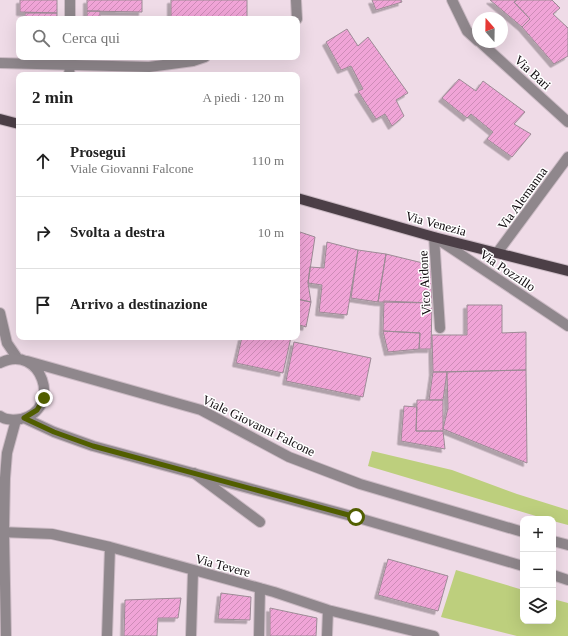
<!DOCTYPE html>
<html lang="it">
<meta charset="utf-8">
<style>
:root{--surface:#fff;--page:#f6f6f6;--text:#222;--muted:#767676;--line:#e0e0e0}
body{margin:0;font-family:"Times New Roman",serif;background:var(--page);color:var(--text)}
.controls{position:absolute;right:12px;bottom:12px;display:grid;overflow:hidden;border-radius:8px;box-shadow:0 4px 16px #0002}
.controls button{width:36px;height:36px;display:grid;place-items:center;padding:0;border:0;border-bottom:1px solid var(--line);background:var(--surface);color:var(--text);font:20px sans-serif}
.compass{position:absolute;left:472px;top:12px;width:36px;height:36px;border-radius:50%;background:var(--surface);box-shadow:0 4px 16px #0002;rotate:340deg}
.stop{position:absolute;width:12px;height:12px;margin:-9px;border:3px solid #515e00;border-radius:50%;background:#fff}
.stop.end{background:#515e00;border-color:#fff;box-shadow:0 1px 4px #0008}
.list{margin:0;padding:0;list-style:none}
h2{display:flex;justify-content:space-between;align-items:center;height:52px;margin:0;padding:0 16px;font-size:17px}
h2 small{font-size:13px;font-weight:400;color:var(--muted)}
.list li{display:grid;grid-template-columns:26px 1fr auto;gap:12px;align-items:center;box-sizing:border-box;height:72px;padding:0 16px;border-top:1px solid var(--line)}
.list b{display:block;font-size:15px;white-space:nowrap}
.list p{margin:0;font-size:13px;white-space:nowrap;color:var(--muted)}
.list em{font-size:13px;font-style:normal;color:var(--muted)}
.icon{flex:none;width:22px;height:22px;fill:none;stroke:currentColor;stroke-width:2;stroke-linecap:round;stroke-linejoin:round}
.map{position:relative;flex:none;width:568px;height:636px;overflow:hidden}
.search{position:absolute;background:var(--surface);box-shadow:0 4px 16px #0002;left:16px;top:16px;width:284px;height:44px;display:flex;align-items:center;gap:10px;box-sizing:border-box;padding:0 14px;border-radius:8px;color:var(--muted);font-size:15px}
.panel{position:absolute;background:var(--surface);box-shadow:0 4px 16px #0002;left:16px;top:72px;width:284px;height:268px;border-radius:8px}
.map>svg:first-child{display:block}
.grass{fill:#bdcf7d}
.building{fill:url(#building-hatch);stroke:#9d8b96;filter:url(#shadow)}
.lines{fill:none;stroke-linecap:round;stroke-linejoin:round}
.service-casing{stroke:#cbbac4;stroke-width:12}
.pedestrian-casing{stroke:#cbbac4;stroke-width:12}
.minor-casing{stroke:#cbbac4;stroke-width:12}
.tertiary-casing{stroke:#cbbac4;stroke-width:12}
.primary-casing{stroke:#cbbac4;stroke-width:12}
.service{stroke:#8f878c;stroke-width:10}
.pedestrian{stroke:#8f878c;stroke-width:10}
.minor{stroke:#8f878c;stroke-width:10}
.tertiary{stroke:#8f878c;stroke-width:10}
.primary{stroke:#4c3f47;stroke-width:10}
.route{stroke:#515e00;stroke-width:5}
.labels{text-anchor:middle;stroke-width:3;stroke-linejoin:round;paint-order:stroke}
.street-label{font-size:13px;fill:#100a0e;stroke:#fff}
</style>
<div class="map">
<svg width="568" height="636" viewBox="0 0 568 636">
<defs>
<pattern id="building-hatch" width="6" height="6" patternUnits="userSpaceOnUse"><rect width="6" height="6" fill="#f0a4d7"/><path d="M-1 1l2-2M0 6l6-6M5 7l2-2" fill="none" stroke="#cd8cb7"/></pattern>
<filter id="shadow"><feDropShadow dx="-3.5" dy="3.5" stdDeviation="0" flood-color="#0004"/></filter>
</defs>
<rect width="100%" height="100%" fill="#efdbe7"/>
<!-- grass -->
<path class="grass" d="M372,451L452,470L517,494L568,510V525L553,521V519H546L368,466Z
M456,570L523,590V621H553V599L568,603V636H517L441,617Z"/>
<!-- building -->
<path class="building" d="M20,0H57V13L20,12Z
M87,0H142V12L87,11Z
M171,0H247V19H171Z
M372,0H401L402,2L376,10Z
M490,0H517L514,2L530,19L522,27Z
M517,0H552L560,8L553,14L568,28V56L554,64L522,27L530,19L514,2Z
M87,11H100V19H87Z
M25,13H57V19H25Z
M347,29L358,46L368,37L408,93L396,100L404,116L392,126L385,114L376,119L358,91L363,89L351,66L341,70L326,42Z
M459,79L476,91L483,81L525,112L514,124L531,134L512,157L487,139L493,132L471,114L467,118L442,98Z
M297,231L315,237L308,283L311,302L297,299Z
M327,242L358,250L347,315L319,312L322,285L308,283L310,267L324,268Z
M358,250L386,254L378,302L351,298Z
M386,254L431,265L432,303L378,302Z
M297,299L311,302L306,327L297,324Z
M384,301L432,303L431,349H419L420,333L383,331Z
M467,305H502V333L526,332V370L433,372L432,335H467Z
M383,331L420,333L419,349L388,352Z
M242,337H291L283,373L236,363Z
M294,342L371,358L363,397L286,381Z
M526,370L527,463L443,429L448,408L447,372Z
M433,372H447L443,400H429Z
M417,400H443V431H416Z
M404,406L417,407L416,431H443L445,449L401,441Z
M388,559L448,576L438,611L378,595Z
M221,593L251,597L250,620L218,619Z
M181,598L178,618H158L157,636H124L125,600Z
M270,608L317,618L316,636H270Z"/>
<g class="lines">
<defs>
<path id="service" d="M69,75L70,65
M194,473L260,522"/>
<path id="pedestrian" d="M296,0L297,19"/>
<path id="minor" d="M70,0V19
M452,0L467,31L478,41
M480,42L568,122
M0,63L149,67L193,61L205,57
M434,237L440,328
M436,238L568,326
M497,253L568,157
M0,532L52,534L110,547L274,592L328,610L434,636
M107,636L110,547
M191,636L193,571
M259,636L260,588
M327,636L328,610"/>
<path id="tertiary" d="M0,313L7,343L18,359
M27,361L201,410L289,457L360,484L523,532
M0,363C41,342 64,409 21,419C14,420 5,420 0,416
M24,418L54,432L93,446L355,517L523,566
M553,541L568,545
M553,575L568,580
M6,636L4,532L5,478L7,453L16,420"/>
<path id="primary" d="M0,119L19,124
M297,198L434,237L568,271"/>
</defs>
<!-- service casing -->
<use href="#service" class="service-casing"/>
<!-- pedestrian casing -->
<use href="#pedestrian" class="pedestrian-casing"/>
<!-- minor casing -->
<use href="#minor" class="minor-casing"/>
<!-- tertiary casing -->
<use href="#tertiary" class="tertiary-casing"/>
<!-- primary casing -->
<use href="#primary" class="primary-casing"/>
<!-- service -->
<use href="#service" class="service"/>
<!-- pedestrian -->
<use href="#pedestrian" class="pedestrian"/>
<!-- minor -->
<use href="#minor" class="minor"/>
<!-- tertiary -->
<use href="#tertiary" class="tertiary"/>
<!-- primary -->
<use href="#primary" class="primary"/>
</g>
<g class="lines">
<!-- route -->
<path class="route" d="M44,398L37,410L24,418L54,432L93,446L356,517"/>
</g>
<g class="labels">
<!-- street labels -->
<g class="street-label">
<text transform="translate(533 72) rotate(42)" y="5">Via Bari</text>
<text transform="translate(522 198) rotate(-54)" y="5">Via Alemanna</text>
<text transform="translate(436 223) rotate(15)" y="5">Via Venezia</text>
<text transform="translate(508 270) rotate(34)" y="5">Via Pozzillo</text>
<text transform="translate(424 283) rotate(-93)" y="5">Vico Aidone</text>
<text transform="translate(259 425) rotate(26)" y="5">Viale Giovanni Falcone</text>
<text transform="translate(223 565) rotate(15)" y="5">Via Tevere</text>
</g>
</g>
</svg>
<div class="controls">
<button>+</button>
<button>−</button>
<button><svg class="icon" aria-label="layers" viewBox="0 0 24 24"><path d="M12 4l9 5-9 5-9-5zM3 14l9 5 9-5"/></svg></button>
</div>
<svg class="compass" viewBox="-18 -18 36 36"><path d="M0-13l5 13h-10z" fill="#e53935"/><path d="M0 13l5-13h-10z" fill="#767676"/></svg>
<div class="stop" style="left:356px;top:517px"></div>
<div class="stop end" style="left:44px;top:398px"></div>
<div class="search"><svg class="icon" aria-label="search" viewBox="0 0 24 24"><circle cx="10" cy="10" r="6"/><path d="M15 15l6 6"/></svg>Cerca qui</div>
<section class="panel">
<h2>2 min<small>A piedi · 120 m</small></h2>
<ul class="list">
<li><svg class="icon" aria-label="ahead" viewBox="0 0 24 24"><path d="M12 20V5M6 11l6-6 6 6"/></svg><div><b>Prosegui</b><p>Viale Giovanni Falcone</p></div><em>110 m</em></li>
<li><svg class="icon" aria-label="right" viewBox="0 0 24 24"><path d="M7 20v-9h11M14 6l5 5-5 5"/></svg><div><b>Svolta a destra</b></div><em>10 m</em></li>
<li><svg class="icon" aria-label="arrive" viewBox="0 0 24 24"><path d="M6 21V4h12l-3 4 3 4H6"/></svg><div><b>Arrivo a destinazione</b></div></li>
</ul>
</section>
</div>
